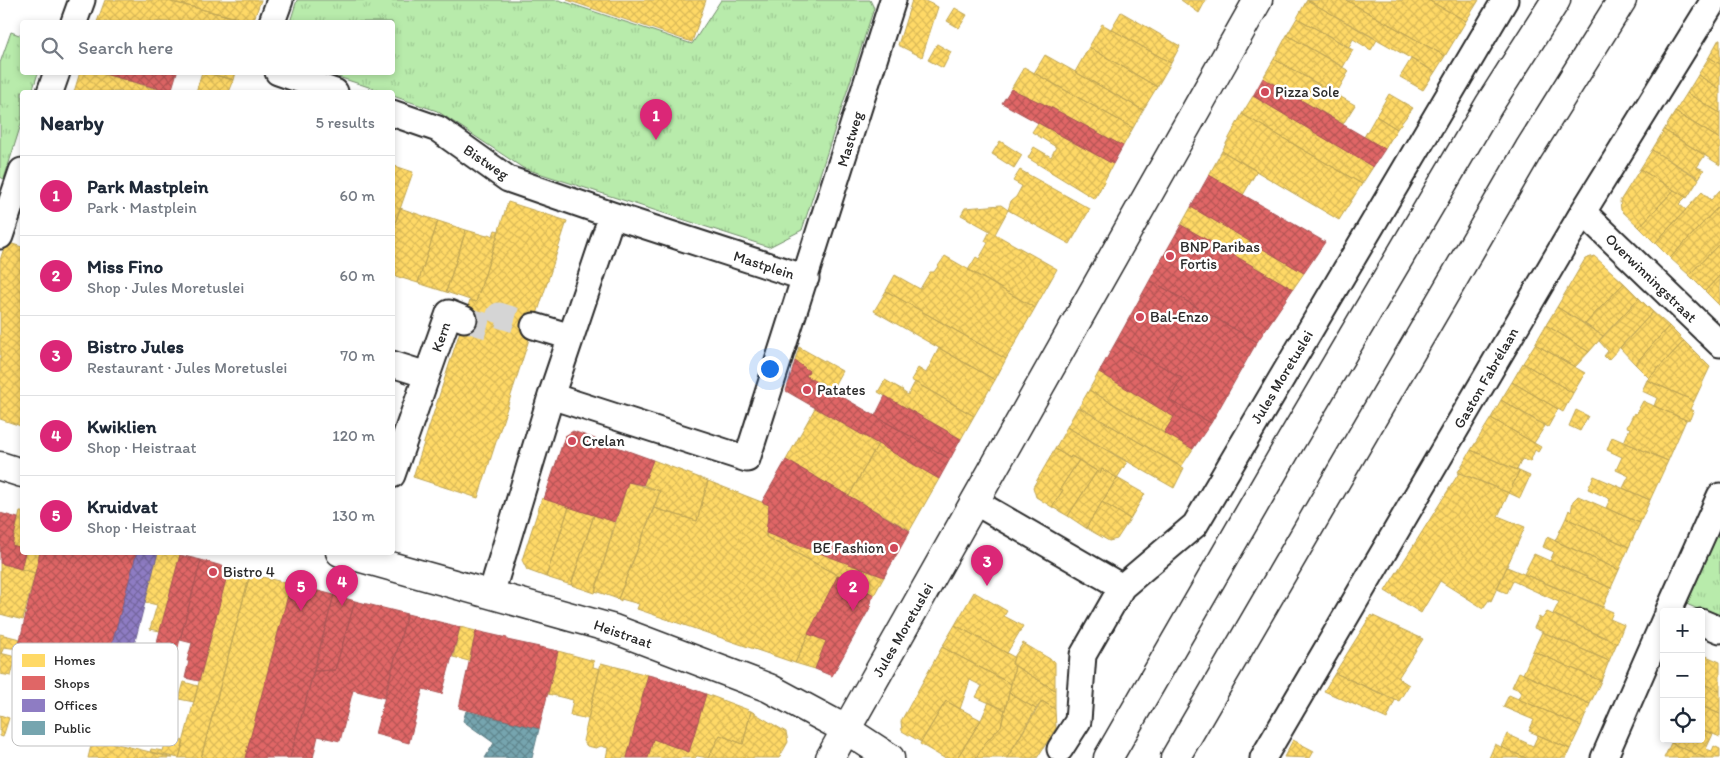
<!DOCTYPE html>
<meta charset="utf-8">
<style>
:root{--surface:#fff;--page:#f6f6f7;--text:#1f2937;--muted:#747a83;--line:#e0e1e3;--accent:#db2777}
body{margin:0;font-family:Itim,sans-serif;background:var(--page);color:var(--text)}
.controls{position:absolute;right:15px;bottom:15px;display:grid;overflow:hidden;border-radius:5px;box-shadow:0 2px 8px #0003}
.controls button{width:45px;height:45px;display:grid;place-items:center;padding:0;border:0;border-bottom:1px solid var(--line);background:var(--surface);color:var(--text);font:25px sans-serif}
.you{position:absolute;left:769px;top:368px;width:18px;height:18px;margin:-12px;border:4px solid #fff;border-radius:50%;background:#1a73e8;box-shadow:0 0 0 8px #1a73e833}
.badge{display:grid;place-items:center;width:32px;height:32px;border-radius:50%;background:var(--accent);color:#fff;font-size:16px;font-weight:700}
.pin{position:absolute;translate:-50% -41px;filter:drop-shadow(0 1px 2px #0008)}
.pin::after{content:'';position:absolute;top:26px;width:18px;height:15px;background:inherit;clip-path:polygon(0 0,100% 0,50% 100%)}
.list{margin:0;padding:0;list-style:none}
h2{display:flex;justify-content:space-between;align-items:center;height:65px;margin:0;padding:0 20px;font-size:21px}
h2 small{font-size:16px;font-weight:400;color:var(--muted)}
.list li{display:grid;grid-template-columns:32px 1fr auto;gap:15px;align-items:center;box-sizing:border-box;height:80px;padding:0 20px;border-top:1px solid var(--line)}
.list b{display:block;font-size:19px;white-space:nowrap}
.list p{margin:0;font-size:16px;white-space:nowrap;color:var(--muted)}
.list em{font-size:16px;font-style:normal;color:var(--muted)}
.icon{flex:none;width:28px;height:28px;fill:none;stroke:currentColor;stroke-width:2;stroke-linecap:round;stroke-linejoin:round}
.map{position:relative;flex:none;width:1720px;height:758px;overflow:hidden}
.search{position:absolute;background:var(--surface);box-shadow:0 2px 8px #0003;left:20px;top:20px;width:375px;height:55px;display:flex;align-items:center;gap:12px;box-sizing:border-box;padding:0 18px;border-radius:5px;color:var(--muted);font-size:19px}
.panel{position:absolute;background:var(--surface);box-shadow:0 2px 8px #0003;left:20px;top:90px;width:375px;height:465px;border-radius:5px}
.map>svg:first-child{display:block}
.park{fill:url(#park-tufts);stroke:#728b6b}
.homes{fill:url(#homes-cross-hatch);stroke:#bfa554}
.shops{fill:url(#shops-cross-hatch);stroke:#aa5454}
.offices{fill:url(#offices-cross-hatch);stroke:#706495}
.public{fill:url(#public-cross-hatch);stroke:#608087}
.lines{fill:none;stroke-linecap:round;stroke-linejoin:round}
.street-tunnel{stroke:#d5d5d5;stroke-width:25;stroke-dasharray:25 12;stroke-linecap:butt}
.street-casing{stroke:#2b2b2b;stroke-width:29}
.secondary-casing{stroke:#2b2b2b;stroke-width:31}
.highway-casing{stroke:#2b2b2b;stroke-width:31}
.street{stroke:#fff;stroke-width:25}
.secondary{stroke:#fff;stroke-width:28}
.highway{stroke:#fff;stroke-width:28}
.poi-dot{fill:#d1495b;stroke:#fff;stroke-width:2}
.labels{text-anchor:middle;stroke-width:5;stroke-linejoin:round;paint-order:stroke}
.poi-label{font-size:15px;fill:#2b2b2b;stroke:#fff;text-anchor:start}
.street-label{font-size:15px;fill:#2b2b2b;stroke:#fff}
.key{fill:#fff;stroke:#bfbfbf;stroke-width:1}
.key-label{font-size:14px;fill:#2b2b2b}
</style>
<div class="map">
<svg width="1720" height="758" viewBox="0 0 1720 758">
<defs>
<pattern id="park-tufts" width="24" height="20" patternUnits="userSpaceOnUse" patternTransform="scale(1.25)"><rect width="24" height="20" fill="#b8ebab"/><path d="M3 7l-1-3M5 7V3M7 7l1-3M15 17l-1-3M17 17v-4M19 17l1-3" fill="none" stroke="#9eca93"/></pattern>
<pattern id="homes-cross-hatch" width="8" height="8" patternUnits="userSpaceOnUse" patternTransform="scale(1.25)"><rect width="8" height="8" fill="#ffd966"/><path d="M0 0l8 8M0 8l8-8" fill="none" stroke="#dbba59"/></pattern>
<pattern id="shops-cross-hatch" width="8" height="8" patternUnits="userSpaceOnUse" patternTransform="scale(1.25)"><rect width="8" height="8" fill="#e06666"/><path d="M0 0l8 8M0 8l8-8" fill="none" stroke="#b65454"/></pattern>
<pattern id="offices-cross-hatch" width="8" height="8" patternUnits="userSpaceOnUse" patternTransform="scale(1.25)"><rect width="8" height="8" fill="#8e7cc3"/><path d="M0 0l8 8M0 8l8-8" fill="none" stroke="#74669f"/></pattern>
<pattern id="public-cross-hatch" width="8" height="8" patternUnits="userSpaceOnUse" patternTransform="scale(1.25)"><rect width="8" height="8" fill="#76a5af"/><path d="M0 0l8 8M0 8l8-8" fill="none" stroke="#61878f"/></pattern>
</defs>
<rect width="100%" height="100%" fill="#fff"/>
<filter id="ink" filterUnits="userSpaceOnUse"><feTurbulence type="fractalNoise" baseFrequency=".02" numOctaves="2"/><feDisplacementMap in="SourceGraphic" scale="10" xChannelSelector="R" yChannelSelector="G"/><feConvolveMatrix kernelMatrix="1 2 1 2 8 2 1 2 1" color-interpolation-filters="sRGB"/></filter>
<g filter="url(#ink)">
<!-- park -->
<path class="park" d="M297,0H559L692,44L721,0H870L874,8L802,230L769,247L523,168L437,111L393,96L392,92H384L326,73L392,72V22H290Z
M11,32L22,36V72L38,73L32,92H22V121L4,179L0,177V63Z
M1720,518V619L1682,602Z"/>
<!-- homes -->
<path class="homes" d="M105,0H164L253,22H97Z
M164,0H261L253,22Z
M567,0H706L692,42Z
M912,0H923L938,7L922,57L898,45Z
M1181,0H1206L1199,13Z
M1307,0H1346L1445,56L1435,72Z
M1307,0L1377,40L1371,50L1353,39L1349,47L1297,18Z
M1346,0H1428L1466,21L1445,56Z
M1428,0H1479L1466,21Z
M955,8L967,15L959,28L947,21Z
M1121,12L1180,46L1171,63L1111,29Z
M1297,18L1353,50L1343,67L1287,35Z
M1102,24L1171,63L1157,87L1089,47Z
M1287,35L1349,71L1336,94L1274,59Z
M1719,39H1720V64L1709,57Z
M937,44L951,52L943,68L928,60Z
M1089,47L1157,87L1143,110L1075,72Z
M1045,55L1143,110L1133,128L1034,73Z
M1709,57L1720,64V89L1698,75Z
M1274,59L1355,105L1343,124L1263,78Z
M1411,59L1435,72L1423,90L1400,77Z
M1024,67L1133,128L1123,146L1052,108L1011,89Z
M80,72H97L167,92H74Z
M202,72L234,80L229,92H196Z
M204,72H236L234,80Z
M1698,75L1720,89V113L1687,93Z
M1687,93L1720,113V139L1675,112Z
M1389,94L1413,108L1397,129L1376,116Z
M1253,96L1373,167L1362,184L1242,114Z
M1675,112L1720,139V165L1664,130Z
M1242,114L1362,184L1339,220L1222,151Z
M1376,116L1397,129L1385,149L1364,137Z
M1038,123L1113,164L1095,199L1028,158L1034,147L1051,157L1056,147L1032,132Z
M1664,130L1705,155L1697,167L1704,170L1699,178L1652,150Z
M1000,141L1022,155L1014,168L992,154Z
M1652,150L1699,179L1687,198L1640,169Z
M1222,151L1257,171L1243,195L1209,175Z
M392,165L413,172L392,232Z
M1640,169L1674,190L1639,227L1621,210L1620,201Z
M1020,170L1090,209L1070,244L1008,210L1011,201L1016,197L1022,186L1013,181Z
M1674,190L1686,197L1679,204L1686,210L1655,243L1639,227Z
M1720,190V205L1670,258L1655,243L1702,192L1711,200Z
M508,202L567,221L478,498L413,477L470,300L476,302Z
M1001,205L1008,210L995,234L1057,269L1035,308L968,270L976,257L979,259L988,243L985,241L990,231L961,215L965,208Z
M1191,207L1304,273L1293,289L1181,225Z
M400,208L438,221L418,283L392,275V232Z
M1717,208L1720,211V243L1689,275L1670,258Z
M438,221L466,230L446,292L418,283Z
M466,230L487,236L488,234L493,236L495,230L499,231L476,302L446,292Z
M6,242L22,247V422L21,426L0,419V260Z
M1720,243V275L1705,291L1689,275Z
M945,256L1035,308L1006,359L886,291L895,275L920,289L930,272H934Z
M1594,256L1624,283L1585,324L1557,307L1585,259Z
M1720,275V306L1705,291Z
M1624,283L1639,298L1603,336L1585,324Z
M886,291L1006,359L995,380L874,311Z
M1639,298L1653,312L1608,360L1604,356L1608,351L1599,341Z
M1557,307L1603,336L1589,352L1546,325Z
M1653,312L1669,326L1635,364L1620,348Z
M1546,325L1589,352L1575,367L1535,344Z
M1669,326L1684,341L1649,378L1635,364Z
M1684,341L1710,367L1694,401L1647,380Z
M1535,344L1585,373L1573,393L1523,363Z
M799,347L842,371L831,391L806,376L809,371L795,361Z
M939,348L995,380L974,416L911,380L918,368L926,373Z
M1523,363L1573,393L1563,412L1512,382Z
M1099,372L1174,417L1164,433L1089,390Z
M885,380L903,390L902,391L908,395L915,382L974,416L961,439L878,392Z
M1647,380L1694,401L1690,409L1693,411L1690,419L1686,420L1654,406L1657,398L1642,391Z
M1512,382L1558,409L1548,427L1501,400Z
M1089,390L1193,449L1181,467L1079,407Z
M1501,400L1545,426L1534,443L1491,418Z
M1643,401L1686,420L1668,461L1624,442L1630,428L1627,427L1634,413L1636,414Z
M1078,407L1184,468L1174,488L1067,427Z
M815,408L878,444L849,496L786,460Z
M1576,410L1588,416L1580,431L1569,426Z
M1491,418L1534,443L1541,447L1538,452L1535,450L1530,462L1522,459L1517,470L1471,450Z
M1067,427L1127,462L1117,478L1102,469L1100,473L1071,456L1070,458L1055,449Z
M1612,437L1668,461L1650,500L1623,488L1629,476L1616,470L1622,457L1607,450Z
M878,444L939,479L910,530L849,496Z
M1055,449L1070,458L1071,456L1079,460L1060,489L1063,490L1052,507L1036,497L1033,487Z
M1471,450L1519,471L1509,493L1458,472Z
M653,460L708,481L697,521L654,508L660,491L643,485Z
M1079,460L1097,471L1068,516L1052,507L1063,490L1060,489Z
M1102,469L1117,478L1086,528L1068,516L1097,471L1100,473Z
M1519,471L1530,476L1520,498L1509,493Z
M1459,473L1509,493L1498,516L1525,527L1491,601L1489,600L1483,608L1440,581L1421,613L1385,591Z
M1594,476L1650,500L1640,523L1606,508L1610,499L1588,489Z
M1117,478L1145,494L1130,519L1102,502Z
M708,481L769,505L766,537L838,575L795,663L637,609L639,604L621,599V601L618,599L654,508L697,521Z
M628,482L660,491L618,599L595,591Z
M1578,496L1640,523L1629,547L1566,518L1569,510L1571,512L1573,501Z
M542,498L569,507L546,577L527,570L522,560Z
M1102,502L1130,519L1117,539L1109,541L1086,528Z
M569,507L594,515L571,585L546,577Z
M20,512H22V548L12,545Z
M594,515L615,522L595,593L571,585Z
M1566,518L1629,547L1619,570L1555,541Z
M766,533L884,577L874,595L766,537Z
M1547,537L1619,570L1611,588L1550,561L1554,552L1543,547Z
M25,552H40L35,573L21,569Z
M158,552H173L180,555L160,631L150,629L157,605L145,602Z
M1534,554L1611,588L1603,607L1524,574Z
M0,563L35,573L23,620L0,614Z
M1507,567L1613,612L1610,619L1624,625L1617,643L1553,614L1559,602L1513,581L1507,593L1497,589Z
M229,568L250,574L201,758H179Z
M250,574L291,584L245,758H201Z
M974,592L1007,611L1004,616L1023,626L1007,653L955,625Z
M1547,612L1617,643L1609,661L1534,628L1539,617L1542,619Z
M1371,615L1423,639L1398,678L1409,685L1399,701L1335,673Z
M955,625L1014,657L1012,664L1015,666L1011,684L942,647Z
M460,627L476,631L469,661L453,657Z
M1542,632L1609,661L1601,681L1533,651Z
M0,634L20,639L18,649L4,647L1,654L0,653Z
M808,634L826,641L815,669L795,663Z
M1023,643L1055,662V690L1012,664L1014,657Z
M942,647L1011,684L1005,710L976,697L982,686L970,680L960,709L946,701L921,742L902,731L901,721Z
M558,651L594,661L593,667L600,669L588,719L570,715L573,700L548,694Z
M1533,651L1601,681L1590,704L1523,674Z
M0,653L16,657L11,676L0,674Z
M1706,656L1720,662V691L1701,683V674L1704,669L1701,666V660Z
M601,663L648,675L627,758H606L608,748L601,746L596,748L587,746L583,741Z
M1015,666L1055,690V709L1042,701L1036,709L1009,693Z
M1519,672L1590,704L1581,726L1518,699L1522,691L1512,687Z
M1335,673L1395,700L1387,719L1324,691Z
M184,682L198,686L194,702L179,699Z
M1701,683L1720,691V714L1701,706Z
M1009,693L1036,709L1007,758H976L985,743L1001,726Z
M706,694L751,711L743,744L720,735L708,758L697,756L695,758H648L653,739L689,752Z
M1509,695L1581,726L1570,749L1529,731L1534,720L1503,707Z
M946,701L981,720L957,758H944L920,744Z
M1042,701L1055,709L1056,728L1037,758H1007Z
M989,702L1005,710L1001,726L985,743L976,758H957L981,720Z
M1701,706L1720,714V737L1701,729Z
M751,711L786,732L788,742L779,758H708L720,735L743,744Z
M0,715L9,718L3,737L0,736Z
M1701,729L1713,734L1706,749L1712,751L1714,746L1720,749V758H1705L1671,743L1672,739H1701Z
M1507,734L1533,746L1538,735L1570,749L1566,758H1526L1501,747Z
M167,737L184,741L179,758L150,752L151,749L163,751Z
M93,738L150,752L173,758H88Z
M1293,740L1314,751L1310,758L1284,757Z
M1671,743L1705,758H1664Z
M1495,744L1501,747L1526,758H1489Z"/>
<!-- shops -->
<path class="shops" d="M97,72H177L171,92Z
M1263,78L1385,149L1373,167L1253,96Z
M1011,89L1052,108L1123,146L1113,164L1002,103Z
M1209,175L1325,242L1304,273L1191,207Z
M1181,225L1293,289L1257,342L1150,280Z
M1150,280L1257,342L1211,423L1169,400L1182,378L1117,340Z
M1117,340L1182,378L1169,400L1211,423L1193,449L1164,433L1174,417L1099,372Z
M795,361L809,371L806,376L950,459L939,479L786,391Z
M885,396L961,439L950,459L875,416Z
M573,431L653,460L643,485L628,482L615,522L544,499L565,436Z
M786,460L910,531L884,577L766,533L769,505L762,502Z
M0,513L18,518L12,545L22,548V552H25L21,569L0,563Z
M40,552H137L87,736L16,719L34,654L18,649Z
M180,555L201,560L155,734L134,729Z
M201,560L229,568L199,681L185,678L189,661H187L192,643L180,640Z
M838,575L874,595L869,605L871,606L832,676L815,669L826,641L808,634Z
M291,584L334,595L290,758H245Z
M334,595L355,601L335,670L314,671Z
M355,601L407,614L384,698L353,690L340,741L318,736L313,758H290L314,671L335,670Z
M407,614L460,627L442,694L423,689L409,743L375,734Z
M476,631L507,638V640L558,651L539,729L459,708Z
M648,675L668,680L706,694L689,752L653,739L648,758H627Z"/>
<!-- offices -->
<path class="offices" d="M137,552H158L109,742L87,736Z"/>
<!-- public -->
<path class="public" d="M466,711L539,729L532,758H485L494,743L463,721Z"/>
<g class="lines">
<!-- street-tunnel -->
<path class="street-tunnel" d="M464,319L494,328L499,315L534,326"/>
<defs>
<path id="street" d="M74,22L82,0
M272,22L280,0
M278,72L335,92
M50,92L57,72
M392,113L438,129L508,179L612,215L806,278
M1583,212L1720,344
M0,236L22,171
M534,326L571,337
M392,364L427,375L392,475
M427,375L449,313L464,319
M551,396L747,459L893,0
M975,502L1122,587L1195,525L1505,0
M491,594L551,396L612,215
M1668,612L1720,496
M1701,622L1720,630
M1060,749L1078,721L1083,655L1122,587
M1263,758L1583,212L1714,0
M1604,758L1664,621"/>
<path id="secondary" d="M0,466L22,473
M340,552L614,629L769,688L847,730L890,758
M830,758L1258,0"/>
<path id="highway" d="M1108,758L1287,448L1489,105L1556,0
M1175,758L1529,149L1622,0"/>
</defs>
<!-- street casing -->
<use href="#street" class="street-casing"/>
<!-- secondary casing -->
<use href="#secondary" class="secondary-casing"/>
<!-- highway casing -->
<use href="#highway" class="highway-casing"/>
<!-- street -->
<use href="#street" class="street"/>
<!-- secondary -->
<use href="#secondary" class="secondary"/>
<!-- highway -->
<use href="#highway" class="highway"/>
</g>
</g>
<!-- markers -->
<g class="poi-dot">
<circle cx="1265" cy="92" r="5"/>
<circle cx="1170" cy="256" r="5"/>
<circle cx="1140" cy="317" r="5"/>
<circle cx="807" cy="390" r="5"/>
<circle cx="572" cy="441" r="5"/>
<circle cx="894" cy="548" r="5"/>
<circle cx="213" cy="572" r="5"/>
</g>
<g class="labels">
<!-- poi labels -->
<g class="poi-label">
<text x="1275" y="97">Pizza Sole</text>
<text x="1180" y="252">BNP Paribas<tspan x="1180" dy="17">Fortis</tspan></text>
<text x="1150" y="322">Bal-Enzo</text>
<text x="817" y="395">Patates</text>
<text x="582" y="446">Crelan</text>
<text x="884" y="553" text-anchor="end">BE Fashion</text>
<text x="223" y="577">Bistro 4</text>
</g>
<!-- street labels -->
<g class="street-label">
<text transform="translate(850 139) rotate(-73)" y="5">Mastweg</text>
<text transform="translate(486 162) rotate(34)" y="5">Bistweg</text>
<text transform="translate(764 265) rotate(18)" y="5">Mastplein</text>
<text transform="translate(1651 278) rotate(44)" y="5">Overwinningstraat</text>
<text transform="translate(441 337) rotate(-71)" y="5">Kern</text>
<text transform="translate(1282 377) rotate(-59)" y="5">Jules Moretuslei</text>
<text transform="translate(1486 378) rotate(-60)" y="5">Gaston Fabrélaan</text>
<text transform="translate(903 630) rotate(-60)" y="5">Jules Moretuslei</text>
<text transform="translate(623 634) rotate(19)" y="5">Heistraat</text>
</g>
</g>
<!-- legend -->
<rect x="12" y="643" width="166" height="103" rx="8" class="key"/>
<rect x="22" y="654" width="23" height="13" fill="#ffd966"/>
<rect x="22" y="676" width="23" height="14" fill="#e06666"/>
<rect x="22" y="699" width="23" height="13" fill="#8e7cc3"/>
<rect x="22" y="721" width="23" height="14" fill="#76a5af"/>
<g class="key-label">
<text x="54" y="665">Homes</text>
<text x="54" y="688">Shops</text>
<text x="54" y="710">Offices</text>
<text x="54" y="733">Public</text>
</g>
</svg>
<div class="controls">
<button>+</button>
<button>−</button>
<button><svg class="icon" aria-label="locate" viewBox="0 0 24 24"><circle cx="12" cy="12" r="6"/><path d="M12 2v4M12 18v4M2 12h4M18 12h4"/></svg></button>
</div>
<div class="you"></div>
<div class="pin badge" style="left:656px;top:140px">1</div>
<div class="pin badge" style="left:853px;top:611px">2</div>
<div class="pin badge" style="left:987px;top:586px">3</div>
<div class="pin badge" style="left:342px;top:606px">4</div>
<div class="pin badge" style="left:301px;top:611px">5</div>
<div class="search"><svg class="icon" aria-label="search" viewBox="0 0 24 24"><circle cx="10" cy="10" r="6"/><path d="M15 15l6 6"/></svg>Search here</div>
<section class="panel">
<h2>Nearby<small>5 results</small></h2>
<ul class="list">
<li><span class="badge">1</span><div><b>Park Mastplein</b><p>Park · Mastplein</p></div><em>60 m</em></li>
<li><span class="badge">2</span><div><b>Miss Fino</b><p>Shop · Jules Moretuslei</p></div><em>60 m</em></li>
<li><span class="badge">3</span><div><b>Bistro Jules</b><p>Restaurant · Jules Moretuslei</p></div><em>70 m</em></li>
<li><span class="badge">4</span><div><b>Kwiklien</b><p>Shop · Heistraat</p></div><em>120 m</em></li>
<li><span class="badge">5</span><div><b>Kruidvat</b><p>Shop · Heistraat</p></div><em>130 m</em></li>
</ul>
</section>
</div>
